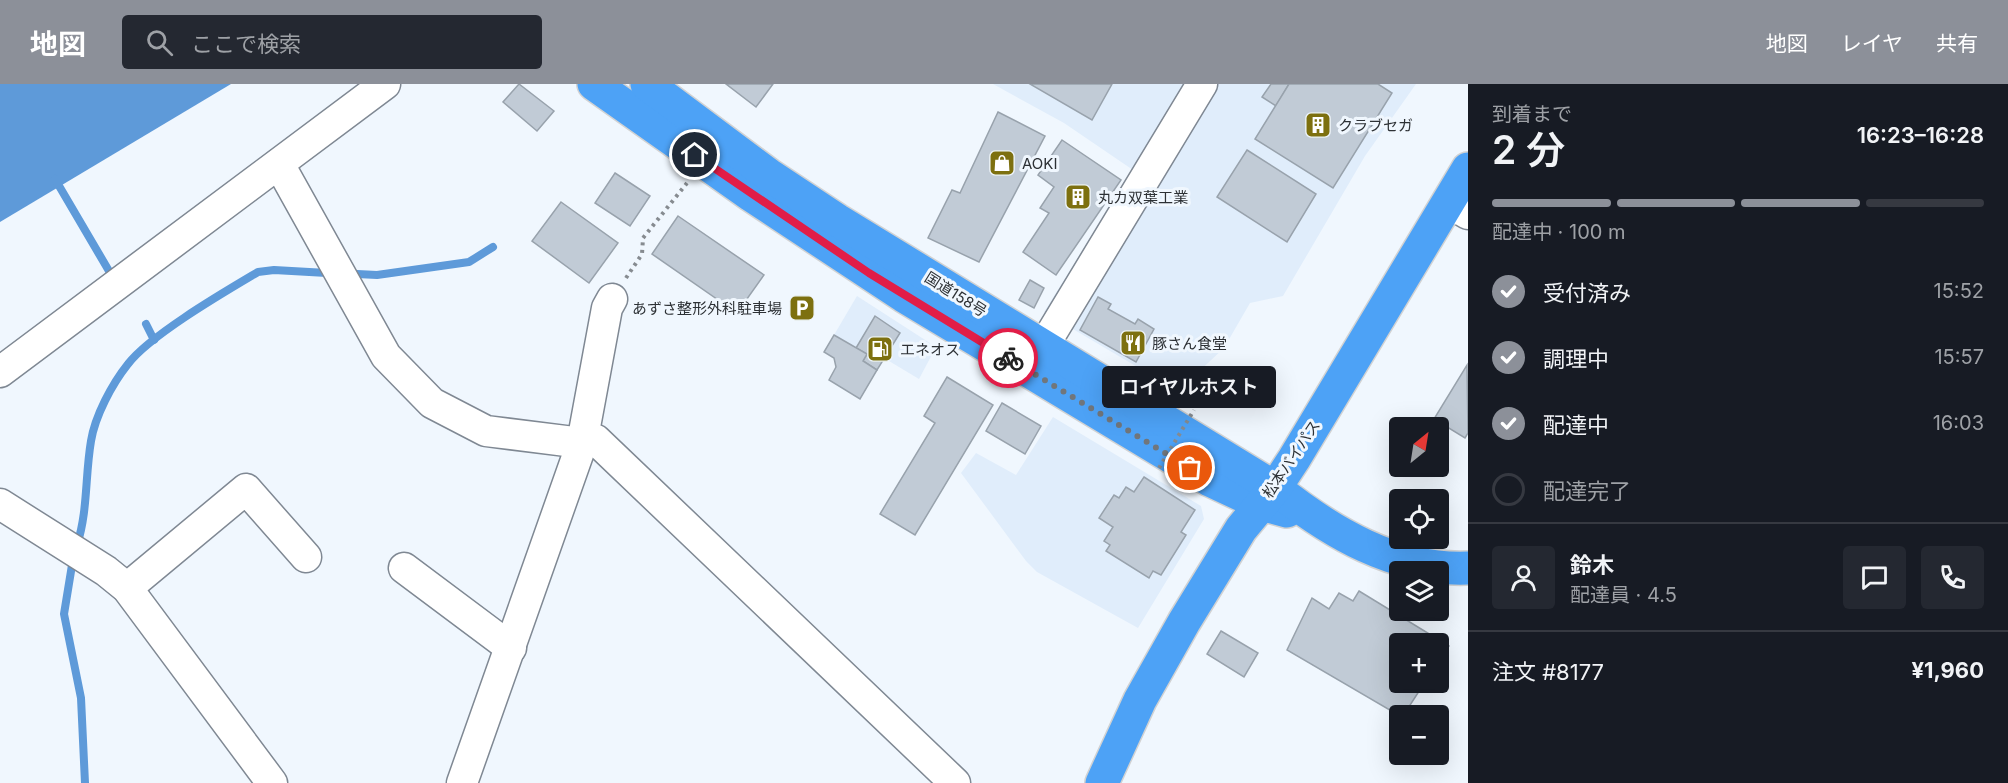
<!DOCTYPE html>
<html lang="ja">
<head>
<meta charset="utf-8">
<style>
	body { margin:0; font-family:Inter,"Noto Sans JP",sans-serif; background:#242831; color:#f1f3f6; height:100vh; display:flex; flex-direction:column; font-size:22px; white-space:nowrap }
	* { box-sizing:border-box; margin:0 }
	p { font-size:20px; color:#9ea1a6 }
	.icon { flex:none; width:33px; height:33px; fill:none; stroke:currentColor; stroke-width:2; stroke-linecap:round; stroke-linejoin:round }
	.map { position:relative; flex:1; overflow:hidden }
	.drawer { display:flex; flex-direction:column; background:#171b24; width:540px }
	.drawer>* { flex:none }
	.needle { width:39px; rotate:30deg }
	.fabs { position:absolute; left:1389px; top:333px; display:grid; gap:12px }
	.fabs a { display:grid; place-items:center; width:60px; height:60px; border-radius:6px; background:#171b24; box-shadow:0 6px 24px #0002; font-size:30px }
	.pin { position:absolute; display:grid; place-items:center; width:51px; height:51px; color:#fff; margin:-26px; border:3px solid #fff; border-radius:50%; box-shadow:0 2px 6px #0007 }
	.courier { position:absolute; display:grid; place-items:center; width:60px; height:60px; margin:-30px; border:4px solid #e11d48; border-radius:50%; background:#fff; color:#222; box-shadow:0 2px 8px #0007 }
	.bubble { position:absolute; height:42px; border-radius:6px; background:#171b24; box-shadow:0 6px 24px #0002; font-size:20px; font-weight:600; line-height:42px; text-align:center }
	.overview em { font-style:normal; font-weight:600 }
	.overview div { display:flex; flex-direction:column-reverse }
	.overview { display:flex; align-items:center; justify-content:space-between; height:102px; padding:0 24px }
	h1 { font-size:39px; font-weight:600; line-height:45px }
	.bar { display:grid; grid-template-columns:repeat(4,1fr); gap:9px 6px; align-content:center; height:72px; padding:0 24px }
	.bar i { height:8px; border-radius:4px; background:#363941 }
	.bar .on { background:#8c9099 }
	.bar p { grid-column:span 4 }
	.line { display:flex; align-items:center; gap:15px; padding:0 24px; border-top:2px solid #363941 }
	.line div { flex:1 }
	.round { display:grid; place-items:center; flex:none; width:63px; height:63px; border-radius:6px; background:#242831 }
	ol { padding:0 24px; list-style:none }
	li { display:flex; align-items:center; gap:18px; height:66px }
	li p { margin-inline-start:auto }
	li .icon { padding:6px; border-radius:50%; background:#8c9099; color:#fff; stroke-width:4 }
	li:last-child { color:#9ea1a6 }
	li i { width:33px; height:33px; border:3px solid #363941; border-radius:50% }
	header { display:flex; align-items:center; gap:36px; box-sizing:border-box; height:84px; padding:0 30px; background:#8c9099; color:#fff }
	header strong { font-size:28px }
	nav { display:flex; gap:33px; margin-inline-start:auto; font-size:21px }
	.search { width:420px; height:54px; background:#242831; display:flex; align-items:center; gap:15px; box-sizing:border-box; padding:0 21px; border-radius:6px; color:#9ea1a6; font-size:22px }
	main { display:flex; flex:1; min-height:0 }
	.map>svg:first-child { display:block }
</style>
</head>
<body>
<header>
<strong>地図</strong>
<div class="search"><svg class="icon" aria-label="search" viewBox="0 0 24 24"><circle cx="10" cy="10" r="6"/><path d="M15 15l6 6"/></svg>ここで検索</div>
<nav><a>地図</a><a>レイヤ</a><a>共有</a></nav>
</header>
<main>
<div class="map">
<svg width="1468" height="699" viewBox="0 0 1468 699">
	<rect width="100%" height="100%" fill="#f0f7fe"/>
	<g fill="#e0edfb">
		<path d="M993,0H1416L1365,72L1283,212L1250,219L1224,264L1178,307L1044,228L1133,86L1064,39Z"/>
		<path d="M857,212L936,263L919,295L884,274L860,315L829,296L836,283L834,274L824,268Z"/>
		<path d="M1053,333L1201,422L1204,435L1138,544L1037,488L1026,477L961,389L976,369L1016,391Z"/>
	</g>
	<path fill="#5e9ad9" d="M0,0H231L0,138Z"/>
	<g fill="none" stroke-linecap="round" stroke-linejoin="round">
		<g stroke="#5e9ad9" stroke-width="8">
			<path d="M55,95L109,187"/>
			<path d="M357,190L377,191L469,178L493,163"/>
			<path d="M146,240L154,256"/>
			<path d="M77,461C88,427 85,392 91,357C95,332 112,300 128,280C150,251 226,207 258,188L274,186L327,189"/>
			<path d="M73,475L64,530L81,614L85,699"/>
		</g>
	</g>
	<g fill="#c1cbd6" stroke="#98a2ac" stroke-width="1.5">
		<path d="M519,0L554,27L537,47L503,18Z"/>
		<path d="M726,0H773L756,23Z"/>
		<path d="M1030,0H1112L1092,36Z"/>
		<path d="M1271,0H1289L1276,22L1262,13Z"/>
		<path d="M1289,0H1378L1392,9L1333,104L1255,55Z"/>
		<path d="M998,28L1045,52L979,178L928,154L952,106L960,109Z"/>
		<path d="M1062,56L1121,96L1056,191L1023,168L1049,129L1040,124L1054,103L1038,91Z"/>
		<path d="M1247,66L1316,110L1287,158L1217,113Z"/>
		<path d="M615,89L650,112L630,142L595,119Z"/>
		<path d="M561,118L618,159L589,199L532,157Z"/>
		<path d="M678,132L764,191L737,229L652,170Z"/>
		<path d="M1030,196L1044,204L1034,224L1019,216Z"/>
		<path d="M1098,213L1111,220L1108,225L1135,240L1138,235L1154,245L1136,278L1080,246Z"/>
		<path d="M875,232L900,249L877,286L863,277L867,270L856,264Z"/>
		<path d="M834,251L867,270L863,277L877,286L860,315L829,296L836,283L834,274L824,268Z"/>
		<path d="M1467,281L1468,349L1465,354L1434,335Z"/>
		<path d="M947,293L993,321L915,451L880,430L935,339L924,332Z"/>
		<path d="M1002,319L1041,342L1025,370L986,347Z"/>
		<path d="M1144,393L1195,426L1181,448L1186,451L1161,491L1153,487L1149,494L1106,467L1110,461L1104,457L1113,443L1099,434L1114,411L1119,414L1126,403L1134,408Z"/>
		<path d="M1359,507L1449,562L1438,578V560H1400V598H1425L1403,632H1400L1287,566L1312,514L1329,525L1339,509L1353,517Z"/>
		<path d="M1221,547L1258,569L1244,593L1207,570Z"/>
	</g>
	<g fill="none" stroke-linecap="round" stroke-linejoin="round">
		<g stroke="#7f8893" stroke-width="33">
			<g id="minor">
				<path d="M279,80L386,272L432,319L486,347L582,359L596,356L955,699"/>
				<path d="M1449,119L1468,130"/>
				<path d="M1043,263L1202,0"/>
				<path d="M0,288L385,0"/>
				<path d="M0,420L106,487L127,504L272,699"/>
				<path d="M404,484L511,564"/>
				<path d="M127,504L246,405L306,473"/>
				<path d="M462,699L582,359L607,224L612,215"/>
			</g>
		</g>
		<g stroke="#d1d2d3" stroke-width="36">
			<g id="highway">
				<path d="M594,0L751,111L904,212L1210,396L1261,420L1287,427"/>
				<path d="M647,0L769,91L837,136L1275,404C1330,448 1395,487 1468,484"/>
				<path d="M1102,699L1140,616L1184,538L1241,445L1275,404L1294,375L1468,85"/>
			</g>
		</g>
		<path stroke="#868b90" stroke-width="4" stroke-dasharray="3 4.5" stroke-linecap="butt" d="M626,194L642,170L643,154L687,99"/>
		<use href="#minor" stroke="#fff" stroke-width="30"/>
		<use href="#highway" stroke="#4da2f6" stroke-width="33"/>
		<path stroke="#868b90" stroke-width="4" stroke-dasharray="3 4.5" stroke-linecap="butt" d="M1159,384L1194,326"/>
	</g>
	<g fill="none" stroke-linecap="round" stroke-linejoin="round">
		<path stroke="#71767b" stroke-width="6" stroke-dasharray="0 10.8" d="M1008,274L1190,384"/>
		<path stroke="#e11d48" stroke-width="8" d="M695,71L869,189L1008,274"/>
	</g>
	<defs>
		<g id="building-square" transform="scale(1.35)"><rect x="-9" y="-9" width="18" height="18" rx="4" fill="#7d700f" stroke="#f0f7fe"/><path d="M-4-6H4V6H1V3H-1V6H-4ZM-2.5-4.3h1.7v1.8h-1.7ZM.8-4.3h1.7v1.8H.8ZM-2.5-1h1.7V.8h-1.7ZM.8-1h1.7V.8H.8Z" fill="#fff"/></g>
		<g id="shop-square" transform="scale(1.35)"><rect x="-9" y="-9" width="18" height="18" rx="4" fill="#7d700f" stroke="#f0f7fe"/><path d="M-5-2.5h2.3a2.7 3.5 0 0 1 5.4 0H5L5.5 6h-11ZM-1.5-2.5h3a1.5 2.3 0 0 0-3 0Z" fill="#fff"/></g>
		<g id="parking-square" transform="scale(1.35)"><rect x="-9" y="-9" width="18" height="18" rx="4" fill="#7d700f" stroke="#f0f7fe"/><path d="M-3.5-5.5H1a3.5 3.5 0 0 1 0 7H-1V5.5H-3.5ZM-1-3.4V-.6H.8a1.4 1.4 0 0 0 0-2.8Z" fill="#fff"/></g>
		<g id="restaurant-square" transform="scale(1.35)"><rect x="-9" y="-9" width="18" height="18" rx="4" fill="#7d700f" stroke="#f0f7fe"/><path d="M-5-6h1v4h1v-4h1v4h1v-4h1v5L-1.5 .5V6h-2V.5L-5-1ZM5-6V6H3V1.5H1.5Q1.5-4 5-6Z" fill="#fff"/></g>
		<g id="fuel-square" transform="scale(1.35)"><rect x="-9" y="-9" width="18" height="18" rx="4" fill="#7d700f" stroke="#f0f7fe"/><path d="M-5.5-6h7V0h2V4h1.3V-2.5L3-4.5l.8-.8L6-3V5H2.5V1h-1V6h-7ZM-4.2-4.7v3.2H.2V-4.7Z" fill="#fff"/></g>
	</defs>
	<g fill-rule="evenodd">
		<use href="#building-square" x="1318" y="41"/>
		<use href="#shop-square" x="1002" y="79"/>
		<use href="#building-square" x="1078" y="113"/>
		<use href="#parking-square" x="802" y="224"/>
		<use href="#restaurant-square" x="1133" y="259"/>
		<use href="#fuel-square" x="880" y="265"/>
	</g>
	<g text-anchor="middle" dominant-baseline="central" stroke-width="6" stroke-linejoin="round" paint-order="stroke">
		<g font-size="15" fill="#2d3135" stroke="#f0f7fe" text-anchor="start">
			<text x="1338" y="41">クラブセガ</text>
			<text x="1022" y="79">AOKI</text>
			<text x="1098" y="113">丸カ双葉工業</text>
			<text x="782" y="224" text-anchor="end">あずさ整形外科駐車場</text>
			<text x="1152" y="259">豚さん食堂</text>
			<text x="900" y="265">エネオス</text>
		</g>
		<g font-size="15" fill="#2d3135" stroke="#f0f7fe">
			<text transform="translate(956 210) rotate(32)">国道158号</text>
			<text transform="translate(1291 375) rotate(-56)">松本バイパス</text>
		</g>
	</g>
</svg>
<div class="fabs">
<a><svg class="needle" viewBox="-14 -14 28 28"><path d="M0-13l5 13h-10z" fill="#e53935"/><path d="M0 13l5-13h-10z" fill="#9ea1a6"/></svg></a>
<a><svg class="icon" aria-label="locate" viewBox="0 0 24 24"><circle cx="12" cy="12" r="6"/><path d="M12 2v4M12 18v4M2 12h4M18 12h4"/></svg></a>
<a><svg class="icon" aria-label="layers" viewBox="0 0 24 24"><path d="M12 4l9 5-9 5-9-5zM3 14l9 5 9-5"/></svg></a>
<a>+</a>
<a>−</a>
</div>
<div class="pin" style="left:1190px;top:384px;background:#ea580c"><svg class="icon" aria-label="bag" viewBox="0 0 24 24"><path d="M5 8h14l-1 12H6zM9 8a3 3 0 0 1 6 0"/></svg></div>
<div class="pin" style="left:695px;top:71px;background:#1f2937"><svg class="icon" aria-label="home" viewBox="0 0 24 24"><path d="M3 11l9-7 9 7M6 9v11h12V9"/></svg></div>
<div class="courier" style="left:1008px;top:274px"><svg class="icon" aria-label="bike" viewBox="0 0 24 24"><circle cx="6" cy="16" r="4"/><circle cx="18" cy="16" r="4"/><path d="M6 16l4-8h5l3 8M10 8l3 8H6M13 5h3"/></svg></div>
<div class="bubble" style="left:1102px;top:282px;width:174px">ロイヤルホスト</div>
</div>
<section class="drawer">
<div class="overview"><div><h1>2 分</h1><p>到着まで</p></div><em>16:23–16:28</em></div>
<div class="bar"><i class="on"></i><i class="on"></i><i class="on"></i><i></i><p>配達中 · 100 m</p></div>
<ol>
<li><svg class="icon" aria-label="check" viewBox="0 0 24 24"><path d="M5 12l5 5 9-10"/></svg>受付済み<p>15:52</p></li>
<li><svg class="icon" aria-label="check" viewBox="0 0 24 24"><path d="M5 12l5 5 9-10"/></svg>調理中<p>15:57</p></li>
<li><svg class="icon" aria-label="check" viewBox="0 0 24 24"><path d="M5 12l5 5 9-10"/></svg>配達中<p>16:03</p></li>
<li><i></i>配達完了</li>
</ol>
<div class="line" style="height:108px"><a class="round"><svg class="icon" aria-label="person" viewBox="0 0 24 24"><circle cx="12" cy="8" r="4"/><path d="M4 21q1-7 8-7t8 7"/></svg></a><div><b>鈴木</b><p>配達員 · 4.5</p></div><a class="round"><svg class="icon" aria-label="chat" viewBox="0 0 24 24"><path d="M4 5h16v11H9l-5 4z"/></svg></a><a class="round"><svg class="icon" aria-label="phone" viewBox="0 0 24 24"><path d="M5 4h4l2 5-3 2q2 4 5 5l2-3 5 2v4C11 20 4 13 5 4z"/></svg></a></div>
<div class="line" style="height:78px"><div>注文 #8177</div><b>¥1,960</b></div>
</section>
</main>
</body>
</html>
